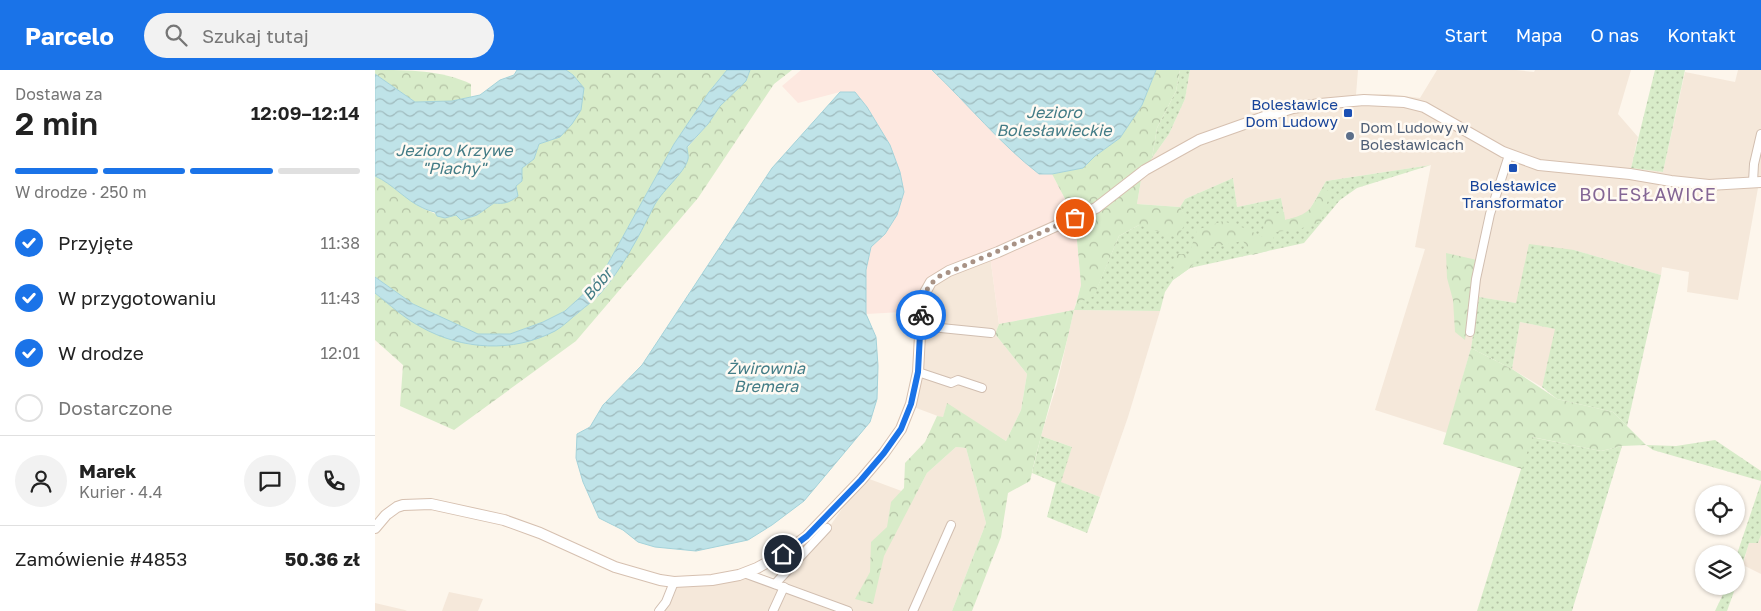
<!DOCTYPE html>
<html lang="pl">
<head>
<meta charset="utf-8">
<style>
	body { margin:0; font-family:"Golos Text",sans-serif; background:#f2f2f2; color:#222; height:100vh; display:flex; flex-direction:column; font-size:19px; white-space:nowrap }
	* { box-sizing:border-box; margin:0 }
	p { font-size:16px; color:#767676 }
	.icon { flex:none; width:28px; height:28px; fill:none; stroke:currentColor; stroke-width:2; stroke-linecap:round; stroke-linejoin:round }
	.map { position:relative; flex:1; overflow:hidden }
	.sheet { display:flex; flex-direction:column; background:#fff; width:375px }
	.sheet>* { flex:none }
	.tools { position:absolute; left:1320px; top:415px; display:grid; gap:10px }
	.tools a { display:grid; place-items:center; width:50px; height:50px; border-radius:50%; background:#fff; box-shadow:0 1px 4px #0004; font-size:25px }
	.pin { position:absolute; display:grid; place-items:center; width:42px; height:42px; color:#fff; margin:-21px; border:2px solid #fff; border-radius:50%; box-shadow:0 1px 5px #0007 }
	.courier { position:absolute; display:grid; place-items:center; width:50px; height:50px; margin:-25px; border:4px solid #1a73e8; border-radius:50%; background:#fff; color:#222; box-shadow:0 1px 6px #0007 }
	.headline em { font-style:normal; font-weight:600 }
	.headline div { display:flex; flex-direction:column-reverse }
	.headline { display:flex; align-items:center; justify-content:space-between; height:85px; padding:0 15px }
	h1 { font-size:32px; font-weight:600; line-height:38px }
	.bar { display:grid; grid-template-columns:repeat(4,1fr); gap:8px 5px; align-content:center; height:60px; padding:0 15px }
	.bar i { height:6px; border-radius:4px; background:#e0e0e0 }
	.bar .active { background:#1a73e8 }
	.bar p { grid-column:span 4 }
	.line { display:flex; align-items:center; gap:12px; padding:0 15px; border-top:1px solid #e0e0e0 }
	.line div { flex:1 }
	.round { display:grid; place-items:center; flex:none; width:52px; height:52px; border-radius:26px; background:#f2f2f2 }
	ol { padding:0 15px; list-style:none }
	li { display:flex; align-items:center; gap:15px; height:55px }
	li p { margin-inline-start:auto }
	li .icon { padding:5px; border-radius:50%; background:#1a73e8; color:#fff; stroke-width:4 }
	li:last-child { color:#767676 }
	li i { width:28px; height:28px; border:2px solid #e0e0e0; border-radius:50% }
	header { display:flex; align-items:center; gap:30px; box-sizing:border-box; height:70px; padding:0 25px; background:#1a73e8; color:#fff }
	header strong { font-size:24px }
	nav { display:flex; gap:28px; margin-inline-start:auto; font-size:18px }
	.search { width:350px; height:45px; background:#f2f2f2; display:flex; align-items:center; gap:12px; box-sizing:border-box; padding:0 18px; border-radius:28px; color:#767676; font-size:19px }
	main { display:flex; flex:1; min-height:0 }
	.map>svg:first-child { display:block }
</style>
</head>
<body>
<header>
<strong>Parcelo</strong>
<div class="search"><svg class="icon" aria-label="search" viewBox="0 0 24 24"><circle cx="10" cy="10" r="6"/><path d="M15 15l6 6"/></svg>Szukaj tutaj</div>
<nav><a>Start</a><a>Mapa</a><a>O nas</a><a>Kontakt</a></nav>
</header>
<main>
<section class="sheet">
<div class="headline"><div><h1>2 min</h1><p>Dostawa za</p></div><em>12:09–12:14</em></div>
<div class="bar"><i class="active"></i><i class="active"></i><i class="active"></i><i></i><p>W drodze · 250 m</p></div>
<ol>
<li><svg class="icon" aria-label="check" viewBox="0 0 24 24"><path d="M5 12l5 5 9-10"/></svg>Przyjęte<p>11:38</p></li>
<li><svg class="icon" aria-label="check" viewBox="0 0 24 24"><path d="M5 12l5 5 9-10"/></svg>W przygotowaniu<p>11:43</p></li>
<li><svg class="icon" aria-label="check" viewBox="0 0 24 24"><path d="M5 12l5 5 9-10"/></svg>W drodze<p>12:01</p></li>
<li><i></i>Dostarczone</li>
</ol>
<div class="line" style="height:90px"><a class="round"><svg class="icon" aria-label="person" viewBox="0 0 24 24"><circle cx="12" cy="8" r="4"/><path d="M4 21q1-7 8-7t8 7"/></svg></a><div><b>Marek</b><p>Kurier · 4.4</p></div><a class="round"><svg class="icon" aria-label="chat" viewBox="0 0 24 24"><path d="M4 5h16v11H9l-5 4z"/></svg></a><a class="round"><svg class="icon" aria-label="phone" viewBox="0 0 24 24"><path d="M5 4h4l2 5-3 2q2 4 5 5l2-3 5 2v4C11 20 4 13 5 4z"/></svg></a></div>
<div class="line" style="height:65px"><div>Zamówienie #4853</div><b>50.36 zł</b></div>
</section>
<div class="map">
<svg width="1386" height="541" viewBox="0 0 1386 541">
	<defs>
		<pattern id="grass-dots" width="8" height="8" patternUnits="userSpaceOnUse" patternTransform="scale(1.25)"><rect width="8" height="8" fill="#d8ecc9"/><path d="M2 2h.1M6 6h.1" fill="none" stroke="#b4c2a5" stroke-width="1.8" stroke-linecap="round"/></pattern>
		<pattern id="forest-crowns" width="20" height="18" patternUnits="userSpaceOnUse" patternTransform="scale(1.25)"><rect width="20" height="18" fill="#d8ecc9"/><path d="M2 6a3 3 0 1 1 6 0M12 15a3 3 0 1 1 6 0" fill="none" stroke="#b4c2a5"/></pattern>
		<pattern id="water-waves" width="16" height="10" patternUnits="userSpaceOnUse" patternTransform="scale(1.25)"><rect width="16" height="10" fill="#bfe3e8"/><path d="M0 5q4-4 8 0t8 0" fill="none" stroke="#a0bbbe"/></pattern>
	</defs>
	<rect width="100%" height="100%" fill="#fdf6ec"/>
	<g fill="#f5e8da">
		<path d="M815,0H983L981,25L1013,24L1045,28L1062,0H1141L1159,2L1160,0H1256L1243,44L1263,67L1256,98L1288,102L1310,2L1360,12L1363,0H1386V118H1383L1363,230L1312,222L1314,202L1287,197L1286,205L1199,180L1141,233L1104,227L1096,278L1072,363L1000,340L1050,179L1040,177L1056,95L951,111L934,141L927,146L910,151L906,128L862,137L858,108L810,129L805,137L762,134L766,110L777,88L794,64L810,29Z"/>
		<path d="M615,185L624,254L620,264L652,304L646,340L631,371L572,334L568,348L536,336L546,241L556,212Z"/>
		<path d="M699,240L785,241L753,347L725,427L685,412L697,377L666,366L682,314Z"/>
		<path d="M1145,252L1181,259L1167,317L1137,299Z"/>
		<path d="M581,377L591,378L611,453L577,541H290L304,512L369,503L399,518L453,459L489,407L540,426L552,403Z"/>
		<path d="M1386,465V504L1368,495L1374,472L1383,473Z"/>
		<path d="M74,522L108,529L103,541H67Z"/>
		<path d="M0,533L30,540L32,541H0Z"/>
	</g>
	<path fill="#fde8e0" d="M426,0H557L664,104H677L700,148L706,215L699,240L624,254L615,185L556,212L546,241L491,244V200L496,177L510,164L522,145L529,122L515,75L492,37L480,22H465L423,33L407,16Z"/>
	<g fill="url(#grass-dots)">
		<path d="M805,0H815L810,29L794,64L777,88L782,58L801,21Z"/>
		<path d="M1280,0H1310L1288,102L1256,98Z"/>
		<path d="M1056,95L982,118L965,130L929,173L815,198L798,210L790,222L785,241L699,240L701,234L719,225L744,166L764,155L811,149L805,137L810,129L858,108L862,137L906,128L910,150L927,146L934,141L951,111Z"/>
		<path d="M1154,174L1199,180L1286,205L1252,356L1238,342L1182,329L1167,317L1180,259L1145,252L1137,299L1096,278L1104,227L1141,233Z"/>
		<path d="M666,366L697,377L686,412L725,427L712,463L672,447L681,413L657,403Z"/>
		<path d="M1156,367L1226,381L1247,376L1197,541H1102Z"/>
		<path d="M1340,370L1386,401V411L1278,380L1271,375L1301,376Z"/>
		<path d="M1386,413V465L1383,473H1374L1361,515V487Z"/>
		<path d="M1352,516H1361L1352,541H1340Z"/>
	</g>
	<g fill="url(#forest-crowns)">
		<path d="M0,0C33,0 67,0 96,14V27L77,31L40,32L0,4Z"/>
		<path d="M191,0H352L334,22L299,74L224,210L190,241L168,252L135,264H103L65,248L38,234L0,207V106L17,115L21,120L47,138L70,148L81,145L87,150L102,145L119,133C129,134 134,133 142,127L141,116L147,111V98L159,89L164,74L185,67L206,40L198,5Z"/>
		<path d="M375,0H417L399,14L323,128L201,271L79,360L25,336L28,295L0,270V223L20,239L92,274L118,276L193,251L224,225L264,164L281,130L312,78L333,54L345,36L371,11Z"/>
		<path d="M781,0H805L801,21L782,58L777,88L766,110L762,134L805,137L812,149L803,168L764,155L744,166L719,226L701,234L706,215L700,148L677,104L708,98L720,86L745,68L767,35Z"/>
		<path d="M947,119L956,121L946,152L924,159L901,162L893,181L877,185L868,171L833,178L815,198L798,210L800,184H814L822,160L848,151L872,159L887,167L890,146L909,142L910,150C935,144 935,140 947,119Z"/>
		<path d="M1071,183L1102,190L1090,270L1080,262L1078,230L1072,208Z"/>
		<path d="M699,240C687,297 668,353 655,411L633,423L626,467L597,541H577L611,453L591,378L581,377L552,403L509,486L498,534L480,529L495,502L496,472L512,457L516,432L529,418L530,393L550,372L562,346L568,347L572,333L631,371L646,340L652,304L620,264L624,254Z"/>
		<path d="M1096,278L1137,299L1182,329L1238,342L1271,375L1247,376L1226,381L1157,367L1147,399L1068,374Z"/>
	</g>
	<g fill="url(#water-waves)" stroke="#a5d3da">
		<path d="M142,0H191L198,5L209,18L206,40L197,54L185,67L164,74L159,89L147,98V111L141,116L143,126C134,133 129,134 119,133L102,145L86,150L81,145L70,148L62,146L60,142C56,141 52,140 48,138C30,130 18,114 0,106V4L40,32L77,31L105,25L125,10L139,5Z"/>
		<path d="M352,0H375L371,11L345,36L333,54L312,77C312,81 314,86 313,89C310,103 285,122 278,138C263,168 247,199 224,225C218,231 211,236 204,242C196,248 189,256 180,261C138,283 87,280 46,257C29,248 15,235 0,223V207L38,234L103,264H135L168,252L190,241L224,210L299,74L334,22Z"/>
		<path d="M557,0H781L767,35L745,68L720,86L708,98L677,104H664C625,74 593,34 557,0Z"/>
		<path d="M465,22H480L492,37L515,75L525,102L529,122L522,145L510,164L496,177L491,200V244L501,267L503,296L502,329L495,352L429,431L397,455L373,470L321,481L280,477L263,472L248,460L224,448L208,412L201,388L202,364L215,357L228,335L267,295L397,98Z"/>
	</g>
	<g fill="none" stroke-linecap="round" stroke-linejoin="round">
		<g stroke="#d1beb0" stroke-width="10">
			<g id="street">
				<path d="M1378,112L1379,94L1386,64"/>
				<path d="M546,256L616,263"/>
				<path d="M1095,262L1101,209L1115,144L1134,85"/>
				<path d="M543,302L576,313L583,310L607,318"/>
				<path d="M369,503L473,541"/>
				<path d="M400,514L452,458"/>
				<path d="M284,541L291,532L299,512"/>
				<path d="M398,541L409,517"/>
				<path d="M538,541L576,455"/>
			</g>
		</g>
		<g stroke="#d6c0b0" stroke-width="12">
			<path id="secondary" d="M0,458L11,445L22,437L28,435L56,434L129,450L165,463L240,497L285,510L299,512L337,510L364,505L382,498L408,484L432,466L486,410L509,383L526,359L536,334L543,302L547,228L556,212L574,201L623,182L721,138L770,100L824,70L889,47L918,38L945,34L989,30L1029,32L1049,37L1128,82L1164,95L1255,104L1296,111L1334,115L1386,112"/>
		</g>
		<use href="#street" stroke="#fff" stroke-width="8"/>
		<use href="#secondary" stroke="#fff" stroke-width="10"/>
	</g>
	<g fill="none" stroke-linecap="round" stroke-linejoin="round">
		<path stroke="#a89285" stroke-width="5" stroke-dasharray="0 9" d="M546,245C547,227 551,216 565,206L700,148"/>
		<path stroke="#1a73e8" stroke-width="6" d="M408,484L432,466L486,410L509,383L526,359L536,334L543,302L546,245"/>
	</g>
	<g fill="#1a4fb4" stroke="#fffaf3" stroke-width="2">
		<rect x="968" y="38" width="10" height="10" rx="2.5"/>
		<rect x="1133" y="93" width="10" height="10" rx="2.5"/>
	</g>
	<circle fill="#5c6f8a" stroke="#fffaf3" stroke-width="2" cx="975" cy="66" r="5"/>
	<g text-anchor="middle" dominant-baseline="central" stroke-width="5" stroke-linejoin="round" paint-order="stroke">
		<g font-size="15" fill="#164399" stroke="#fffaf3" text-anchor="end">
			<text x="963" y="34">Bolesławice<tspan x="963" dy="17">Dom Ludowy</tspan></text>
			<text x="1138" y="115" text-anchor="middle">Bolesławice<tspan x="1138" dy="17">Transformator</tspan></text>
		</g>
		<g font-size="15" fill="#4e5e75" stroke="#fffaf3" text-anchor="start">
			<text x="985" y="57">Dom Ludowy w<tspan x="985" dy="17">Bolesławicach</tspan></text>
		</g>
		<g font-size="16" font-style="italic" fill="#437c86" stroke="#fffaf3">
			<text x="679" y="42">Jezioro<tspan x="679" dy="18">Bolesławieckie</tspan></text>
			<text x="79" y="80">Jezioro Krzywe<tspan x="79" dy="18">"Piachy"</tspan></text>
			<text transform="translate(222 214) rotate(-50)">Bóbr</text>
			<text x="391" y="298">Żwirownia<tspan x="391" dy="18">Bremera</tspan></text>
		</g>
		<g font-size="18" letter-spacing="1" fill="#846695" stroke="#fffaf3">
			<text x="1273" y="124">BOLESŁAWICE</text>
		</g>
	</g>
</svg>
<div class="tools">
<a><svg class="icon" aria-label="locate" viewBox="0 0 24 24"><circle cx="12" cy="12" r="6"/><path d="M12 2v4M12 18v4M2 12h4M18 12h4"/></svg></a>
<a><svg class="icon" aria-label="layers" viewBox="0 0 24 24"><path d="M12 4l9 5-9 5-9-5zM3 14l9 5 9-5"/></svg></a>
</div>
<div class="pin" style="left:700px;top:148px;background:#ea580c"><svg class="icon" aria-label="bag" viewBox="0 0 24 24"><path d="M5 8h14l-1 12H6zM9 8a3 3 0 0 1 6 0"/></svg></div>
<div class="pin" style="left:408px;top:484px;background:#1f2937"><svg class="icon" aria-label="home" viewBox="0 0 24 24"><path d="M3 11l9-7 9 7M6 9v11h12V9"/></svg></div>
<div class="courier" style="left:546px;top:245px"><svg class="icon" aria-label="bike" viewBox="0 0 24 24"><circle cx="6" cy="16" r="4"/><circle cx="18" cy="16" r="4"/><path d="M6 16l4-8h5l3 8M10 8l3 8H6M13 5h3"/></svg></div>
</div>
</main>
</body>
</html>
